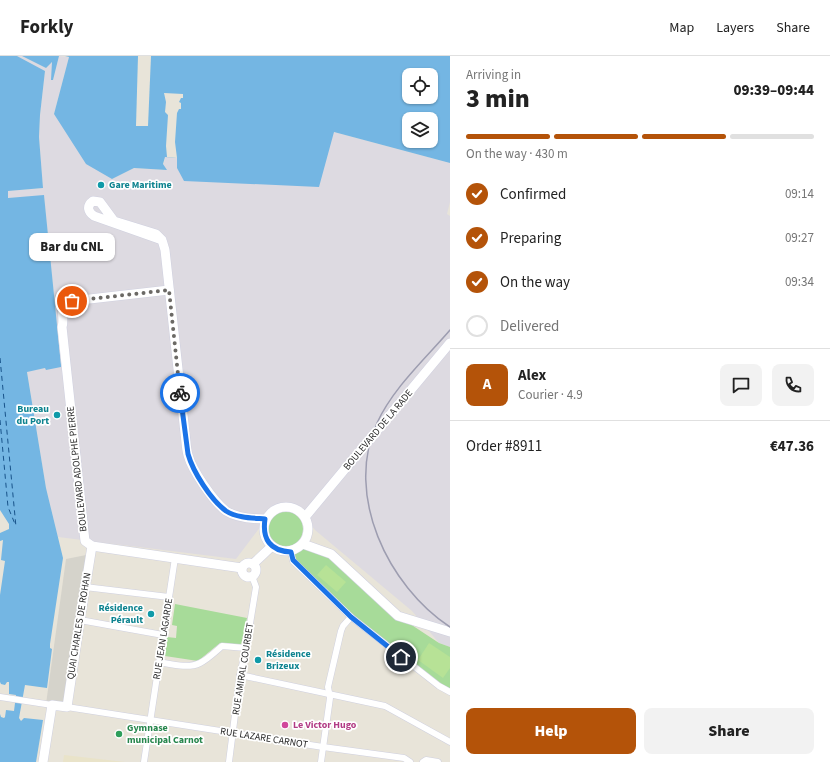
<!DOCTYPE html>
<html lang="en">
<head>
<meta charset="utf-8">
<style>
	body { margin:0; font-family:"Source Sans 3",sans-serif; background:#f2f2f2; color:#222; height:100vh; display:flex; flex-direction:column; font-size:15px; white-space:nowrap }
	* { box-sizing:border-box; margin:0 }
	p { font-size:13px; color:#767676 }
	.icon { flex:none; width:22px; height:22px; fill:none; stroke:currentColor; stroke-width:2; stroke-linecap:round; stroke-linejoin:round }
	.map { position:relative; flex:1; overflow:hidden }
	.side { display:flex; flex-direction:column; background:#fff; width:380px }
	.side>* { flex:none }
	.controls { position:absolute; left:402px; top:12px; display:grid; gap:8px }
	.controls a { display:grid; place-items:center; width:36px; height:36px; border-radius:8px; background:#fff; box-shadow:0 1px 3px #0004; font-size:20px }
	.pin { position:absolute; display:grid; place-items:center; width:34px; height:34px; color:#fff; margin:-17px; border:2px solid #fff; border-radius:50%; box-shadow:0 1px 4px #0007 }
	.courier { position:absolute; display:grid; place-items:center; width:40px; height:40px; margin:-20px; border:3px solid #1a73e8; border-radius:50%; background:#fff; color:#222; box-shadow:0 1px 5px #0007 }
	.bubble { position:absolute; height:28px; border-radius:8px; background:#fff; box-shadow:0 1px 3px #0004; font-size:13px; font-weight:800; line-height:28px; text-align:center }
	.overview em { font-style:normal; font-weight:800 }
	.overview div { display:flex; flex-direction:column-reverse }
	.overview { display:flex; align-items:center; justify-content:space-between; height:68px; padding:0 16px }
	h1 { font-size:26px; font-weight:800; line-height:30px }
	.bar { display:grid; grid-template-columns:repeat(4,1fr); gap:6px 4px; align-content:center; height:48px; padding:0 16px }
	.bar i { height:5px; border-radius:3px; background:#e0e0e0 }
	.bar .on { background:#b45309 }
	.bar p { grid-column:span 4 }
	.line { display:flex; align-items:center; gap:10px; padding:0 16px; border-top:1px solid #e0e0e0 }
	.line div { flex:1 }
	.round { display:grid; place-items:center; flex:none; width:42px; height:42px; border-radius:8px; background:#f2f2f2 }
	ol { padding:0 16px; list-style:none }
	li { display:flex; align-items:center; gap:12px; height:44px }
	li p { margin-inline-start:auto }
	li .icon { padding:4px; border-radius:50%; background:#b45309; color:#fff; stroke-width:4 }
	li:last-child { color:#767676 }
	li i { width:22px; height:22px; border:2px solid #e0e0e0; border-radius:50% }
	.primary-button { display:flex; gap:8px; margin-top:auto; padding:8px 16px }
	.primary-button a { flex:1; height:46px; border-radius:8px; background:#b45309; color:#fff; font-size:16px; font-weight:800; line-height:46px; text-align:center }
	.primary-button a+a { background:#f2f2f2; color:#222 }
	header { display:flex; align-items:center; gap:24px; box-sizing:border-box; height:56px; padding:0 20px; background:#fff; border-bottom:1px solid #e0e0e0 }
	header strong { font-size:19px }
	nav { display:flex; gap:22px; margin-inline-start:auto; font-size:14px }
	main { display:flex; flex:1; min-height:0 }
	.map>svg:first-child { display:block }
</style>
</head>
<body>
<header>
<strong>Forkly</strong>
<nav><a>Map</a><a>Layers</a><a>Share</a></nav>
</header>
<main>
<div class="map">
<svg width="450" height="706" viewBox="0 0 450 706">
	<rect width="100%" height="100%" fill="#e8e4d9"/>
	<path fill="#dddae1" d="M17,0H22L46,12L52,6L53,24L59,0L69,1L54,58L112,123L134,112L166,114L163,108L164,107L165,101L177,102V112L334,76L450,107V146L447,158L450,160V591L439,587L412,555L315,474L302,457L292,451L282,450L273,454L236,503L58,481L46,432L27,315L45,312L61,311L44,140L8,142V135L43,132L39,81L40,59L45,15Z"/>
	<path fill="#e9e3c9" d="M64,699L125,706H63Z"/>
	<g fill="#a7db99">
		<circle cx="285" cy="473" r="18"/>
		<path d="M303,488L331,498L398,560L439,587L450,591V636L351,561L293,505L291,496Z"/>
		<path d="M175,548L247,562L241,589L220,587L198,605L165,600L167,581L176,582L177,570L172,569Z"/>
	</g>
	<g fill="#b7e296">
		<path d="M326,509L346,526L337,536L317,519Z"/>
		<path d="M429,587L450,601V612L443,622L418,604Z"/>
	</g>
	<path fill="#d5d3cb" d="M91,498L67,651L46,648L66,503Z"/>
	<g fill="#74b6e3" fill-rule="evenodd">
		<path d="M0,0H17L45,15L40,59L39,81L43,132L8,135V142L44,139L61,309V311L46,314L45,312L27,316L46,432L63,502L50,588V592L52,593L47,632L25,629L19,662L21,665L24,662L43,664L36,706H0V658L1,661L4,662L5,661L6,654L14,655L16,639L9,638V626H7L5,629L1,628L0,626V539L5,505L1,504L3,484L0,485V477L9,473V468L0,454Z"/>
		<path d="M22,0H59L53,24H51L52,6L46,12Z"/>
		<path d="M65,0H450V107L334,76L319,131L184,125L177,112V102L165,101L163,108L167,114L134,112L112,123L86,108L54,58L69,1ZM409,19H431V41H409ZM409,63H431V85H409Z"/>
	</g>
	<g fill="#e8e4d9">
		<path d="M138,0H151L148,70H136Z"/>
		<path d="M164,37L183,38V42H181L179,46L181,47V53H179L177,57L175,86L177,102L167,101L166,90L168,59L165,56L166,46Z"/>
	</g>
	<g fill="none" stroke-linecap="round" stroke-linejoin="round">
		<g stroke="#18538a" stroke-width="1" stroke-dasharray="5 4" stroke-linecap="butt">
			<path d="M0,302L16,471"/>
			<path d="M0,364L8,451L15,468"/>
		</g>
		<g stroke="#cfd0df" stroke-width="7">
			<g id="street">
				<path d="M291,496L293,505L351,561L439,630L450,636"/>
				<path d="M85,531L169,541"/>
				<path d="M80,564L163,579"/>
				<path d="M159,606C171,608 188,613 200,607C208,603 215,596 222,590L246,592"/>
				<path d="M240,619L385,650L450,686"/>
				<path d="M0,641L52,649"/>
				<path d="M67,651L323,691L404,702L410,706"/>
				<path d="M144,706L175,502"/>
				<path d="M229,706L240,619L246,592L256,531L252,520"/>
				<path d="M321,706L330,642L328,631L341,575L343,570L351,561"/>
				<path d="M423,706L426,704L438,706"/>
			</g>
		</g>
		<g stroke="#cfd0df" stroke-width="10">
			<g id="secondary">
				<path d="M162,184L94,160C88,156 86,150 93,145L100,146L114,165L156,178L162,184L165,194L185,377C186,384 186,392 188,399C192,414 213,445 226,455C237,462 253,463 265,463"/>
				<path d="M169,234L72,245L67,246C59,254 65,262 62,271L85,485L92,490L242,512"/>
				<circle cx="286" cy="473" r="22"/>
				<path d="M305,461L450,287"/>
				<path d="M303,488L331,498L398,560L450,576"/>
				<circle cx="249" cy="514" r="7"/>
				<path d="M253,508L272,490"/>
				<path d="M43,706L52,649L67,651L80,564L92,490"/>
			</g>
		</g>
		<use href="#street" stroke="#fff" stroke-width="6"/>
		<use href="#secondary" stroke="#fff" stroke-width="9"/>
		<path stroke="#9d9db0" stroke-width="1.5" d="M450,274C425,303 393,332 377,367C344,439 388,530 450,571"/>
	</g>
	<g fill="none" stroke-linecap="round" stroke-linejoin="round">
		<path stroke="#6b6965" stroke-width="4" stroke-dasharray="0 7.2" d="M72,245L169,234L180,337"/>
		<path stroke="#1a73e8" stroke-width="5" d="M180,337L188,398C193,416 211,444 226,455C237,462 253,462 265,463C262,483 270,495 291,496L293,504L351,561L401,601"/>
	</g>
	<g fill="#0f9aa8" stroke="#fff" stroke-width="1.5">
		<circle cx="101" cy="129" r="4"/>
		<circle cx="57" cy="359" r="4"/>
		<circle cx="151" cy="558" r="4"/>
		<circle cx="258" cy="604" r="4"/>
	</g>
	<circle fill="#d1479c" stroke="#fff" stroke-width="1.5" cx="285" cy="669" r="4"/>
	<circle fill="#2e9e5b" stroke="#fff" stroke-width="1.5" cx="119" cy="678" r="4"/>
	<g text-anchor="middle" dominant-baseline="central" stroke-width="3.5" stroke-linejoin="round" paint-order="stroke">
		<g font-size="10" font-weight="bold" fill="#0d838f" stroke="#fff" text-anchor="start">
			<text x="109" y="129">Gare Maritime</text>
			<text x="49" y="353" text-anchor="end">Bureau<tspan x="49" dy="12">du Port</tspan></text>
			<text x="143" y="552" text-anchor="end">Résidence<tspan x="143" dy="12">Pérault</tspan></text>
			<text x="266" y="598">Résidence<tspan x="266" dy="12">Brizeux</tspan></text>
		</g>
		<g font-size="10" fill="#272727" stroke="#fff">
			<text transform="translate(378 374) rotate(-50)">BOULEVARD DE LA RADE</text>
			<text transform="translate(77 413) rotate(-96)">BOULEVARD ADOLPHE PIERRE</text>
			<text transform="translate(79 570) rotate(-81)">QUAI CHARLES DE ROHAN</text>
			<text transform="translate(163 583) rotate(-81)">RUE JEAN LAGARDE</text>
			<text transform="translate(243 613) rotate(-81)">RUE AMIRAL COURBET</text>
			<text transform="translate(264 682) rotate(9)">RUE LAZARE CARNOT</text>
		</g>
		<g font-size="10" font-weight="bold" fill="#b23c85" stroke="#fff" text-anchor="start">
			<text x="293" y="669">Le Victor Hugo</text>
		</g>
		<g font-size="10" font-weight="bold" fill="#27864d" stroke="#fff" text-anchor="start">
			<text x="127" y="672">Gymnase<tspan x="127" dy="12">municipal Carnot</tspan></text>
		</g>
	</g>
</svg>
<div class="controls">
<a><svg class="icon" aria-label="locate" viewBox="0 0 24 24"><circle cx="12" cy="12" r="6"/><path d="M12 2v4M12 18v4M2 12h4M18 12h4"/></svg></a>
<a><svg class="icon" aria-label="layers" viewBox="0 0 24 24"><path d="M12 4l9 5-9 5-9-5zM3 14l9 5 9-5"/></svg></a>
</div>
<div class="pin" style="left:72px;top:245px;background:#ea580c"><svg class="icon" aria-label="bag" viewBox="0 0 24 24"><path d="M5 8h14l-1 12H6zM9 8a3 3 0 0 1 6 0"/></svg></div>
<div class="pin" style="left:401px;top:601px;background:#1f2937"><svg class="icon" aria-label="home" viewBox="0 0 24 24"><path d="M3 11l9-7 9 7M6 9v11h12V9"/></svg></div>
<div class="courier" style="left:180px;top:337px"><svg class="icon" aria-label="bike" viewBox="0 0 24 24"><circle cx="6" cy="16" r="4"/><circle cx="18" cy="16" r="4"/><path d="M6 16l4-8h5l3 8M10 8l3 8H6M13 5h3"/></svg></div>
<div class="bubble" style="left:29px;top:177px;width:86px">Bar du CNL</div>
</div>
<section class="side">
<div class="overview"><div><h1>3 min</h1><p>Arriving in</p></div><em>09:39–09:44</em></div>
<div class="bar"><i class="on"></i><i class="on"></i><i class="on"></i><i></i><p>On the way · 430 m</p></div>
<ol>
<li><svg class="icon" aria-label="check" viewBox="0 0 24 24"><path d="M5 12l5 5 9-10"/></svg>Confirmed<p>09:14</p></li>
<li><svg class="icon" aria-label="check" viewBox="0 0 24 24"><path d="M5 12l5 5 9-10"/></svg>Preparing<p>09:27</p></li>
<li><svg class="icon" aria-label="check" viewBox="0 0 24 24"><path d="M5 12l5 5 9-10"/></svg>On the way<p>09:34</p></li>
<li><i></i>Delivered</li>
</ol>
<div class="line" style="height:72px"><b class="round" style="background:#b45309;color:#fff">A</b><div><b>Alex</b><p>Courier · 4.9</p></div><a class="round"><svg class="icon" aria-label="chat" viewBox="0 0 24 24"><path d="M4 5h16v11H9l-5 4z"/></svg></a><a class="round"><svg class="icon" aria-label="phone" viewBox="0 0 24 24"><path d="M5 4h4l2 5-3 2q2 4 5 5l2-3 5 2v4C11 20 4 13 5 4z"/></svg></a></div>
<div class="line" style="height:52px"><div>Order #8911</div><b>€47.36</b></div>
<div class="primary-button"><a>Help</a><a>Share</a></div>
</section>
</main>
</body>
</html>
